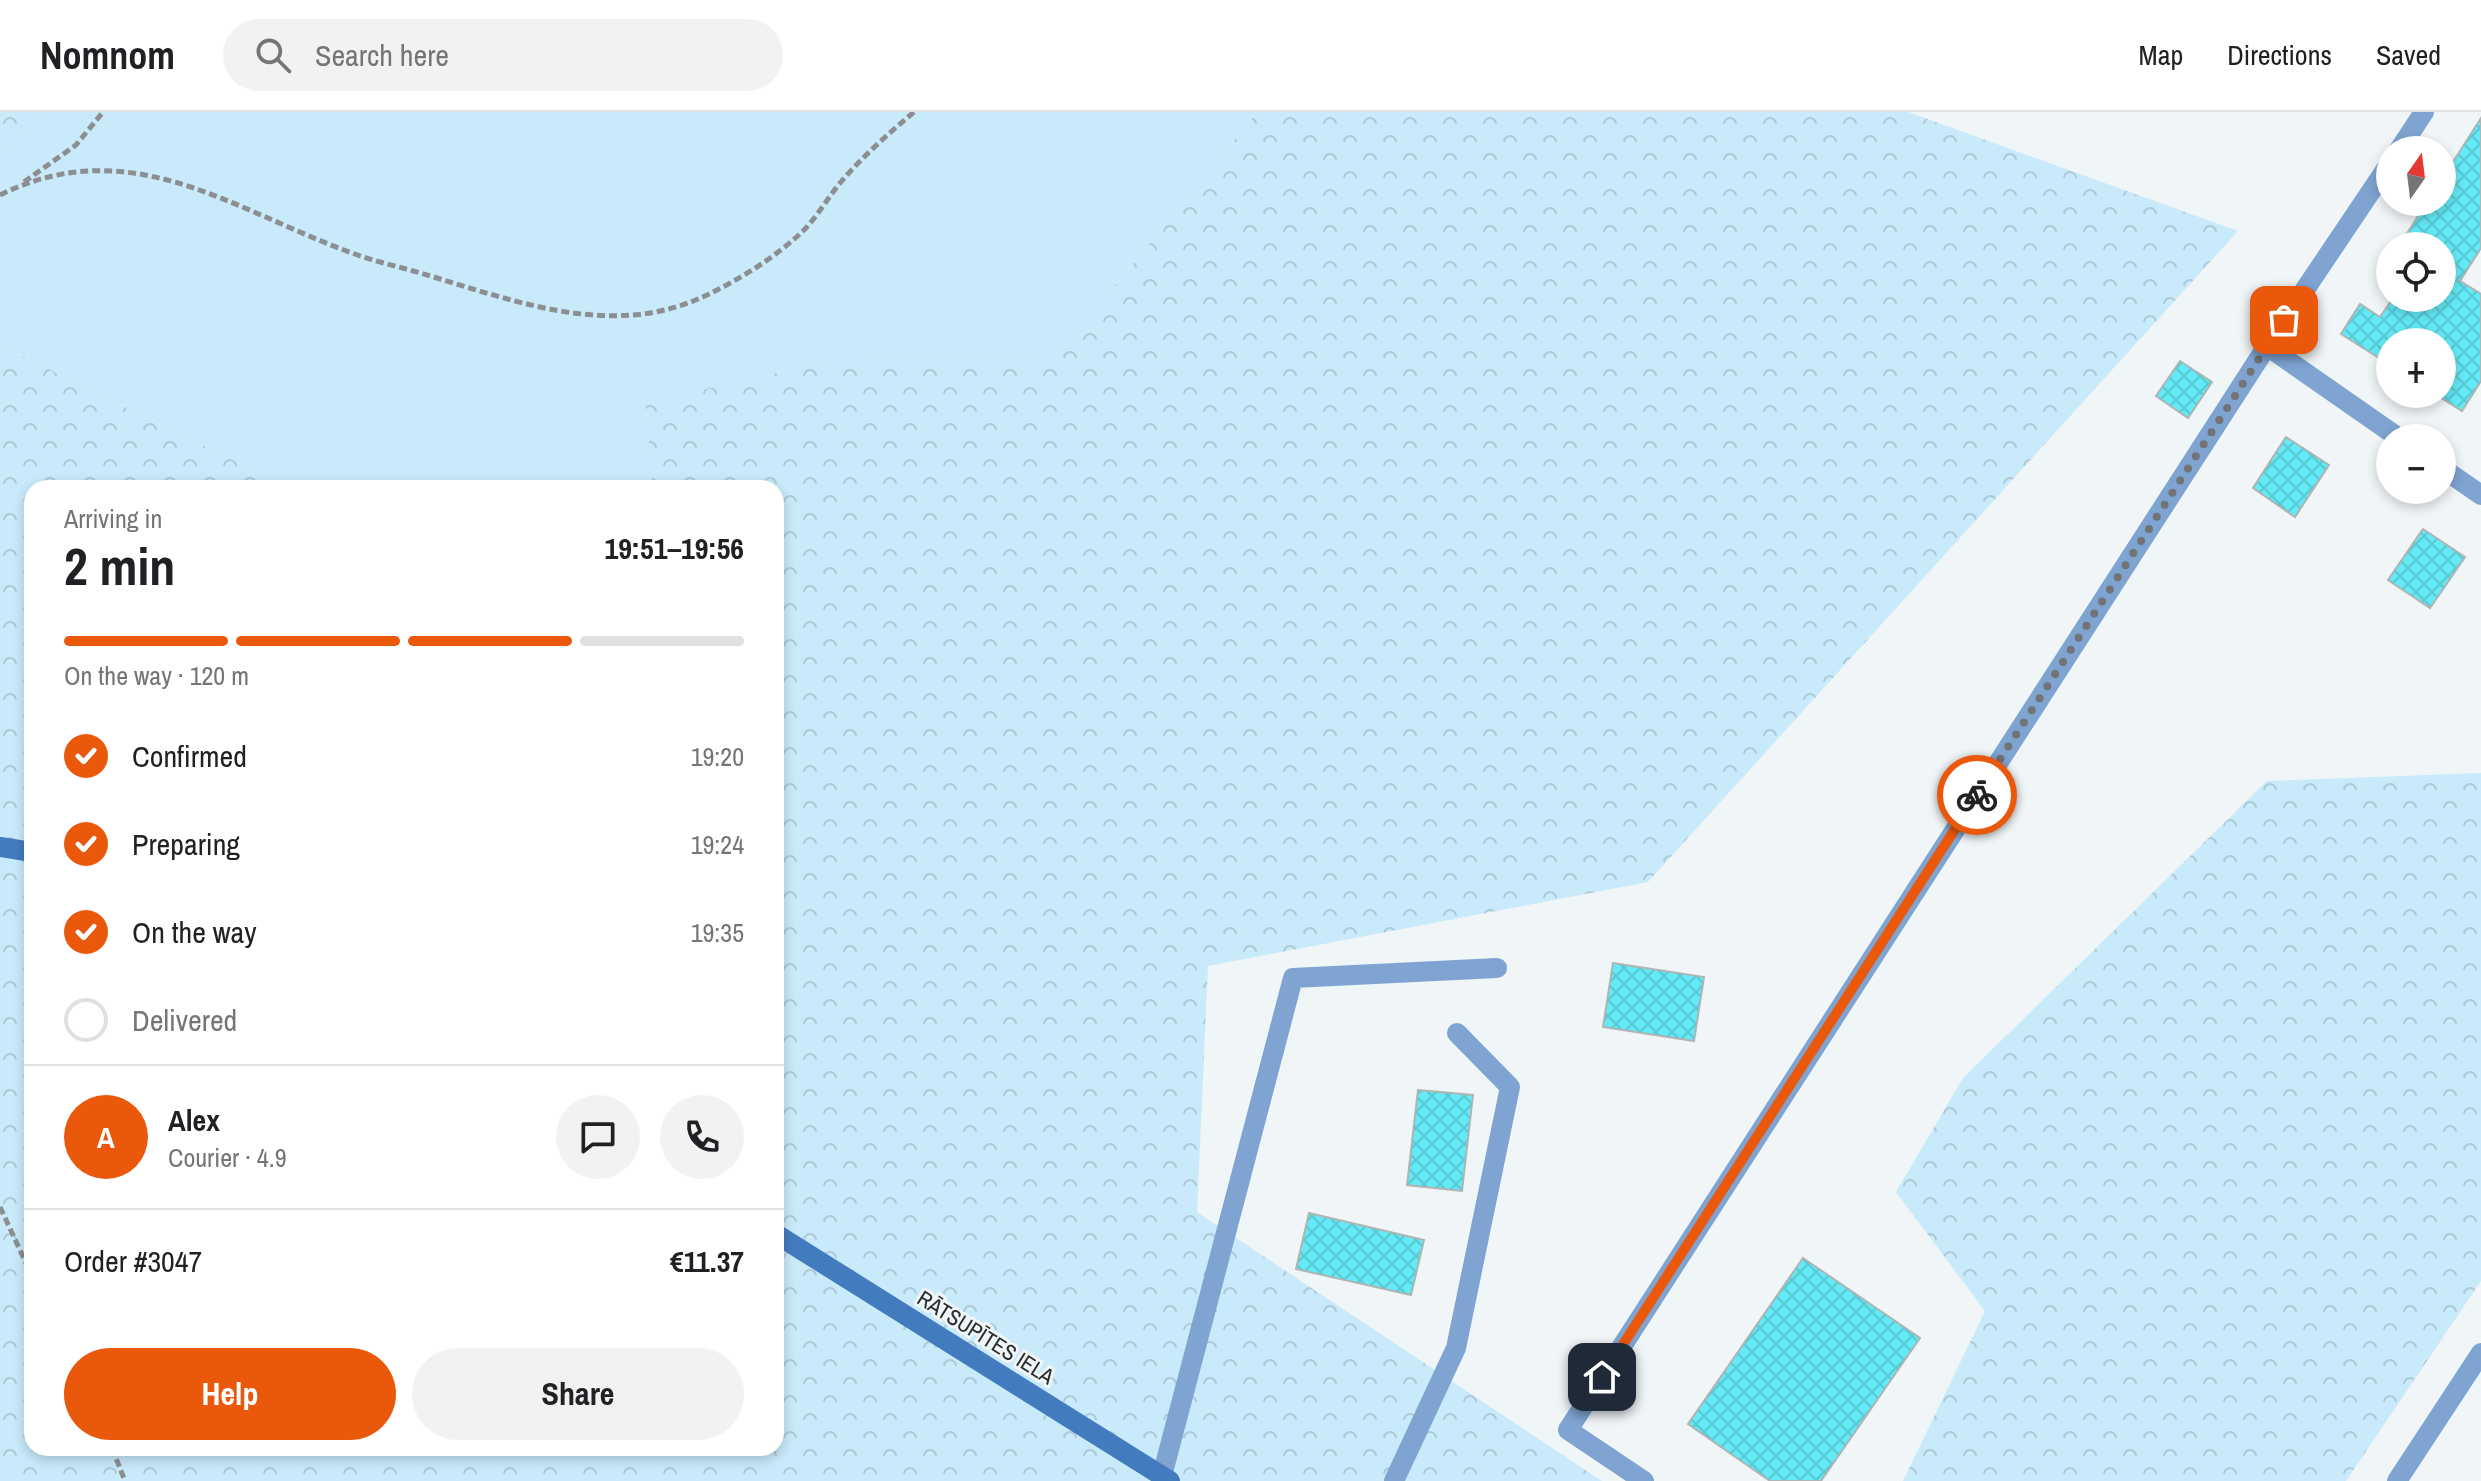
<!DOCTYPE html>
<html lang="en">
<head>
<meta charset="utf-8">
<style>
	body { margin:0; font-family:"Archivo Narrow",sans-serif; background:#f2f2f2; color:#202124; height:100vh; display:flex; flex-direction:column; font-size:30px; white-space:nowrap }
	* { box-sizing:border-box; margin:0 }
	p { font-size:26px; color:#757577 }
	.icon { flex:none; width:44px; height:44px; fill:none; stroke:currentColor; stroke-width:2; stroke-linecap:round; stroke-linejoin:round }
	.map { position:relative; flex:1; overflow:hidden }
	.panel { position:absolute; left:24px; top:368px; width:760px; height:976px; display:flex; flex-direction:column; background:#fff; border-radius:24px; box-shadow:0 4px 12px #0003 }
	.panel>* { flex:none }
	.needle { width:52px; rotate:14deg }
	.controls { position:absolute; left:2376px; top:24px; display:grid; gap:16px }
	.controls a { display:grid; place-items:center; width:80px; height:80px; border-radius:50%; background:#fff; box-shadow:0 4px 12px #0003; font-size:40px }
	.pin { position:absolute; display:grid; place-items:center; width:68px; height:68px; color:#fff; margin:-34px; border-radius:16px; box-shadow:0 4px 12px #0006 }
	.courier { position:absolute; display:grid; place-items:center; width:80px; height:80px; margin:-40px; border:6px solid #ea580c; border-radius:50%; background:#fff; color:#222; box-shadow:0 2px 10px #0007 }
	.headline em { font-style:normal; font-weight:800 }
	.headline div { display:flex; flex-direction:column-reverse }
	.headline { display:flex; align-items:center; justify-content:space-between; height:136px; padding:0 40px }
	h1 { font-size:52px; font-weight:800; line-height:60px }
	.bar { display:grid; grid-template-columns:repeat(4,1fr); gap:12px 8px; align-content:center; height:96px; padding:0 40px }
	.bar i { height:10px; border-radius:6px; background:#e0e0e0 }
	.bar .on { background:#ea580c }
	.bar p { grid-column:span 4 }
	.line { display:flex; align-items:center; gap:20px; padding:0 40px; border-top:2px solid #e0e0e0 }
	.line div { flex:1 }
	.round { display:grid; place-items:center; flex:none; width:84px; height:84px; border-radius:42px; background:#f2f2f2 }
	ol { padding:0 40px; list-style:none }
	li { display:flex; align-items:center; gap:24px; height:88px }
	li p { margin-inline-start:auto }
	li .icon { padding:8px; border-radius:50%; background:#ea580c; color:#fff; stroke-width:4 }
	li:last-child { color:#757577 }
	li i { width:44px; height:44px; border:4px solid #e0e0e0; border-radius:50% }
	.cta { display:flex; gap:16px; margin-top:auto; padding:16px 40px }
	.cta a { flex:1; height:92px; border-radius:48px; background:#ea580c; color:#fff; font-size:32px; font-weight:800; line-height:92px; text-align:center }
	.cta a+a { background:#f2f2f2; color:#202124 }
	header { display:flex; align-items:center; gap:48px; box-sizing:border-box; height:112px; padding:0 40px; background:#fff; border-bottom:2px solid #e0e0e0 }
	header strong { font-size:38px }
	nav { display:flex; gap:44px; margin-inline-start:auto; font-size:28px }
	.search { width:560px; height:72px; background:#f2f2f2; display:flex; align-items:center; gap:20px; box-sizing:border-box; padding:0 28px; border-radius:44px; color:#757577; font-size:30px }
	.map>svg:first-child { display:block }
</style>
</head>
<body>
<header>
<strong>Nomnom</strong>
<div class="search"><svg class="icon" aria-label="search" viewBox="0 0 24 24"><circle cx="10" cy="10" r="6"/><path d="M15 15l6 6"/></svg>Search here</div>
<nav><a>Map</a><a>Directions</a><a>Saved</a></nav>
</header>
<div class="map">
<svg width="2481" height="1369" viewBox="0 0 2481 1369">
	<defs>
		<pattern id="forest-crowns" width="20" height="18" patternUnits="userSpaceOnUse" patternTransform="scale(2)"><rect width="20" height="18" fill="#c9eafa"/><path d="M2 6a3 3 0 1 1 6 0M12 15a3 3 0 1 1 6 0" fill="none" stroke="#adc9d7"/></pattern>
		<pattern id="building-cross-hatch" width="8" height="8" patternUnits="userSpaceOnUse" patternTransform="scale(2)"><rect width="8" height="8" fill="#63eaf6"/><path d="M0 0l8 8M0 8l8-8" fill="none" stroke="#56c9d3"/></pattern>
	</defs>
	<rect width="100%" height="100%" fill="#f0f5f7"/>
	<path fill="#c9eafa" d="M47,0H1257L1056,246L839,247L645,292L653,376H289L0,233V39Z"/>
	<g fill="url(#forest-crowns)">
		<path d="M0,0H47L0,39Z"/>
		<path d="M1257,0H1908L2238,119L1648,770L1208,854L1197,1100L1602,1369H0V233L289,376H32V1336H776V376H653L645,291L839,247L1056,246Z"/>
		<path d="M2481,661V1169L2346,1369H1903L1985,1199L1896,1080L1963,966L2267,669Z"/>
	</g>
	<g fill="url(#building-cross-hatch)" stroke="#afb4b4" stroke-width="2">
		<path d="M2481,6V136L2460,169L2481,182V269L2462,299L2435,282H2442V230H2390V253L2341,222L2360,192L2380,205L2393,186H2442V134H2399L2427,90H2442V67Z"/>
		<path d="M2180,249L2212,270L2188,306L2156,284Z"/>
		<path d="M2286,325L2329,353L2295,405L2253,376Z"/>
		<path d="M2423,417L2465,445L2430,496L2388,468Z"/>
		<path d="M1613,851L1704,865L1694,929L1603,915Z"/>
		<path d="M1418,978L1473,983L1462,1079L1407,1073Z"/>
		<path d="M1309,1101L1424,1128L1411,1183L1296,1157Z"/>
		<path d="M1803,1146L1920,1226L1821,1369H1770L1688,1312Z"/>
	</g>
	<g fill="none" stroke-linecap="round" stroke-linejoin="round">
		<g stroke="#8c8f91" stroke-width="5" stroke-dasharray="8 4" stroke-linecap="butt">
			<path d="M24,70L76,33L103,0"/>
			<path d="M0,83C127,20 227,94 344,138C374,150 406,156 437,166C526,193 618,226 707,183C740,167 776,145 803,119C817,105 827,87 840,71C862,45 888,22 914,0"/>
			<path d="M0,1095L32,1164"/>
			<path d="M112,1336L125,1369"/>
		</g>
		<g stroke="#7fa4d2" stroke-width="20">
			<path d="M2399,38L2424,0"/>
			<path d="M2267,234L2390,51"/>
			<path d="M2442,356L2481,383"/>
			<path d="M1162,1364L1293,866L1497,856"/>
			<path d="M1394,1369L1456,1236L1510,975L1457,921"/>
			<path d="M1644,1369L1568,1318L2267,234L2399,326"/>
			<path d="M2397,1369L2481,1241"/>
		</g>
		<g stroke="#437bbf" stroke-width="20">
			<path d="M0,735L32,740"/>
			<path d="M776,1122L1170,1369"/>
		</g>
	</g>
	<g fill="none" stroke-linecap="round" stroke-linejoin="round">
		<path stroke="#717374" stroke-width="8" stroke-dasharray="0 14.4" d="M1977,683L2284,208"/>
		<path stroke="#ea580c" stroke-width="10" d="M1602,1265L1977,683"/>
	</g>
	<g text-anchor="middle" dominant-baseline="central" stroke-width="6" stroke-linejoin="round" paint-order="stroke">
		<g font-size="22" fill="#2c2d2e" stroke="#f0f5f7">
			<text transform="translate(986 1225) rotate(32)">RĀTSUPĪTES IELA</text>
		</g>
	</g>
</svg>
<div class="controls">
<a><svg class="needle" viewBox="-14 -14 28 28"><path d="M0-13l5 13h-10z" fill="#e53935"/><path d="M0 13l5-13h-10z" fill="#757577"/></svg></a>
<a><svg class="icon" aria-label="locate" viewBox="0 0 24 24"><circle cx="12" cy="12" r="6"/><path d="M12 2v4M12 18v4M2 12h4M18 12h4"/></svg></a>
<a>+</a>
<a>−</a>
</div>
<div class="pin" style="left:2284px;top:208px;background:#ea580c"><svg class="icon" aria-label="bag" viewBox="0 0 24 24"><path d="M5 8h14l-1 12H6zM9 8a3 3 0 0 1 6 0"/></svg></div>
<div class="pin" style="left:1602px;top:1265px;background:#1f2937"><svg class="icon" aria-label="home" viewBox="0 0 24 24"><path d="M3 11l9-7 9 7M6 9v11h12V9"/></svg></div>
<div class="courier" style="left:1977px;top:683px"><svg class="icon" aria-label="bike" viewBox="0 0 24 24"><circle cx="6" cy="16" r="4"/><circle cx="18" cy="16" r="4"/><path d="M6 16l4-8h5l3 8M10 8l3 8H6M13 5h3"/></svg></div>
<section class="panel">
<div class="headline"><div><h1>2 min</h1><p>Arriving in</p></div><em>19:51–19:56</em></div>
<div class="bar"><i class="on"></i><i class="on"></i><i class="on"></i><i></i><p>On the way · 120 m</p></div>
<ol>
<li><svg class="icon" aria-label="check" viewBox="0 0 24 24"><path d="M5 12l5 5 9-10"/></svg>Confirmed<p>19:20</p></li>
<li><svg class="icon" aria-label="check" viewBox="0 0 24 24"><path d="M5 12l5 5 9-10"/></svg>Preparing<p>19:24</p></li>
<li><svg class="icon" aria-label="check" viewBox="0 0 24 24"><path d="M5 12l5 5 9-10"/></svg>On the way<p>19:35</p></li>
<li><i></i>Delivered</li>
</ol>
<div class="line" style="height:144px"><b class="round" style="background:#ea580c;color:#fff">A</b><div><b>Alex</b><p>Courier · 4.9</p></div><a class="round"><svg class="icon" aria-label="chat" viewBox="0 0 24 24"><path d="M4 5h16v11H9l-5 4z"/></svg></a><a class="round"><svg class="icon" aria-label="phone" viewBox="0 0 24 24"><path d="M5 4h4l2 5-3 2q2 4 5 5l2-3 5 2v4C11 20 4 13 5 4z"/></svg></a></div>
<div class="line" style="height:104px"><div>Order #3047</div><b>€11.37</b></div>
<div class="cta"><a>Help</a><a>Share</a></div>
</section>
</div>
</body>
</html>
